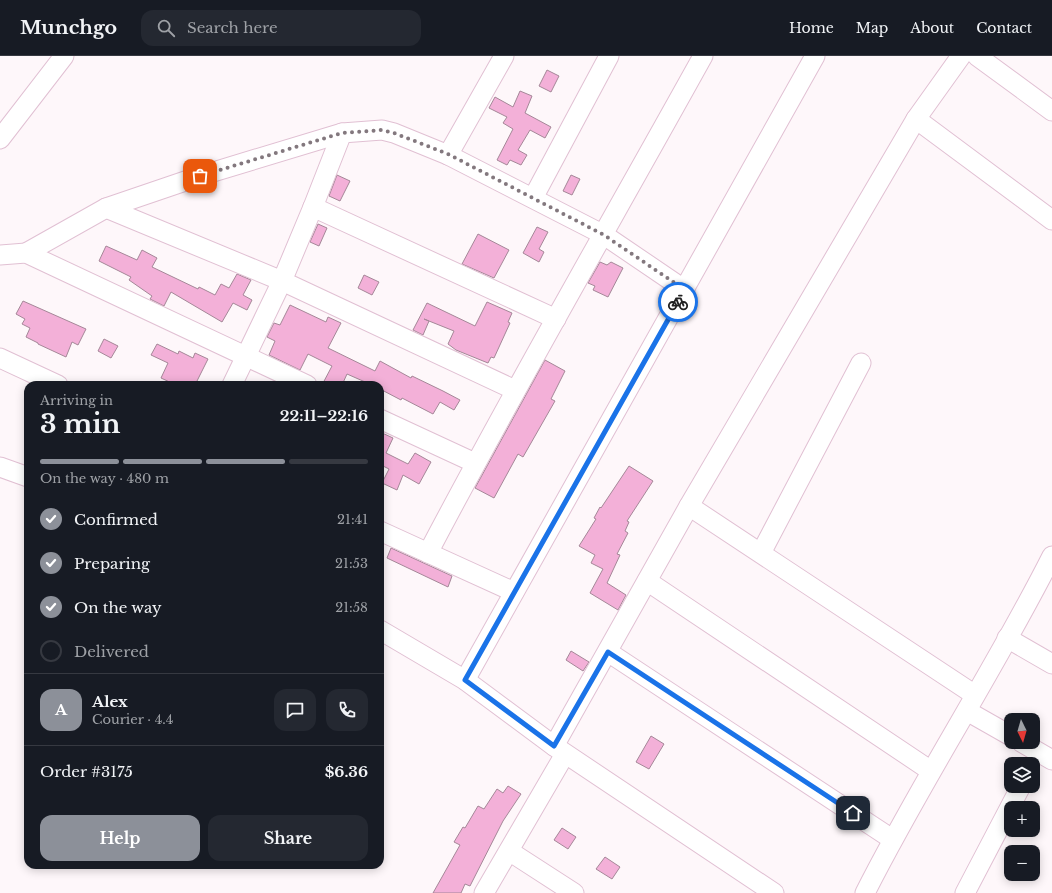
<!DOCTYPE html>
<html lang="en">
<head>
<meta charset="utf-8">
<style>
	body { margin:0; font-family:"Libre Baskerville",serif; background:#242831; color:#f1f3f6; height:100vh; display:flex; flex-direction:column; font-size:15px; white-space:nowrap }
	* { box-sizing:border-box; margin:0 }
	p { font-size:13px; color:#9ea1a6 }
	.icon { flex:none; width:22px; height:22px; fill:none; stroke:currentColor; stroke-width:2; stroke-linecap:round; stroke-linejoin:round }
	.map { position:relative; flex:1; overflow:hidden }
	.drawer { position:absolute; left:24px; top:325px; width:360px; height:488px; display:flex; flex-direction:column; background:#171b24; border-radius:12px; box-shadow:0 2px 10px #0003 }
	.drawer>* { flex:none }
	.needle { width:26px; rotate:175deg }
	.fabs { position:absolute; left:1004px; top:657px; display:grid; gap:8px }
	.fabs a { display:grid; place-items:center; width:36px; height:36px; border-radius:8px; background:#171b24; box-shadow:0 2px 10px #0003; font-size:20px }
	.pin { position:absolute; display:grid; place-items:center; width:34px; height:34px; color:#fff; margin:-17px; border-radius:8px; box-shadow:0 2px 6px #0006 }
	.courier { position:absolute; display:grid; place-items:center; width:40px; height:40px; margin:-20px; border:3px solid #1a73e8; border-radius:50%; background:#fff; color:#222; box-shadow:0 1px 5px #0007 }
	.summary em { font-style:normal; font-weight:700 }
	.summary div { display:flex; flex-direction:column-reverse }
	.summary { display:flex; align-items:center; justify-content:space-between; height:68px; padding:0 16px }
	h1 { font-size:26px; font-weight:700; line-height:30px }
	.bar { display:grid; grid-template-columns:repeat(4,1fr); gap:6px 4px; align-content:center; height:48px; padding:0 16px }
	.bar i { height:5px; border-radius:3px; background:#363941 }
	.bar .selected { background:#8c9099 }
	.bar p { grid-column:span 4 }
	.line { display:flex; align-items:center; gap:10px; padding:0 16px; border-top:1px solid #363941 }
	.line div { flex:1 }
	.round { display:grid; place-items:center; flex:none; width:42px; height:42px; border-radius:12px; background:#242831 }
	ol { padding:0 16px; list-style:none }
	li { display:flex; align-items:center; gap:12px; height:44px }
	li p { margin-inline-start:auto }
	li .icon { padding:4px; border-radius:50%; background:#8c9099; color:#fff; stroke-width:4 }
	li:last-child { color:#9ea1a6 }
	li i { width:22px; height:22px; border:2px solid #363941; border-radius:50% }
	.cta { display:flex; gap:8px; margin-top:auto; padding:8px 16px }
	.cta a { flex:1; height:46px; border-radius:12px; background:#8c9099; color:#fff; font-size:16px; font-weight:700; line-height:46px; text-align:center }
	.cta a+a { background:#242831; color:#f1f3f6 }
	header { display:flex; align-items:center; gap:24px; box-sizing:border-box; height:56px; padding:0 20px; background:#171b24; border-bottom:1px solid #363941 }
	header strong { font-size:19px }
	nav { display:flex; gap:22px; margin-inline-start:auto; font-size:14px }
	.search { width:280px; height:36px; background:#242831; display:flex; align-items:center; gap:10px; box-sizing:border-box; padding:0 14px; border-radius:12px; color:#9ea1a6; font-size:15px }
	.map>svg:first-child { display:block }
</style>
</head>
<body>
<header>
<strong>Munchgo</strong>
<div class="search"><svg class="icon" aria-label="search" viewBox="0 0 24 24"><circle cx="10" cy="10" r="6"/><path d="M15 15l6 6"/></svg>Search here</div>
<nav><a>Home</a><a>Map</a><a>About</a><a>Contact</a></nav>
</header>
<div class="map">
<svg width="1052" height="837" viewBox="0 0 1052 837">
	<rect width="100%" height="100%" fill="#fef7fa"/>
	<g fill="#f3b0d8" stroke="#a58798">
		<path d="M547,14L559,20L551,36L539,30Z"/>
		<path d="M520,35L532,40L525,57L551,71L545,82L530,74L518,94L527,99L521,109L510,104L507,109L497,104L513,73L503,67L507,61L489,52L495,41L513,51Z"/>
		<path d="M337,119L350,125L340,145L329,140Z"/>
		<path d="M571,119L580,123L572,139L563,135Z"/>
		<path d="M318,168L327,172L319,190L310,186Z"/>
		<path d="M537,171L548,176L539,193L544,196L539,206L523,197Z"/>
		<path d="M478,178L509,194L494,222L462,208Z"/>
		<path d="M106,190L137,204L142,194L157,202L152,211L198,233L199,231L215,239L221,228L229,232L237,218L251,224L243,239L252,244L247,254L233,247L222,266L171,236L164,250L150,243L152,240L129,224L131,221L99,205Z"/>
		<path d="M600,206L607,209L611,206L623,212L608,241L593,234L595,230L588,227Z"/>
		<path d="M364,219L379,226L372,239L358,232Z"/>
		<path d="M23,245L86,273L78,289L72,286L66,301L38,288V287L26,281L30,272L22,268L25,263L16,258Z"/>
		<path d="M487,246L512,257L508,266L510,267L494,302L491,301L488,307L456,294L448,288L454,275L424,263L429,265L423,279L413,274L427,247L475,270Z"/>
		<path d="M290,249L326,266L328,261L341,267L328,292L375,315L380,305L411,322L412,320L443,335L460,344L454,354L440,346L433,358L402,342L401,344L380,333V329H372L347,318L342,329H322L332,310L308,298L300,314L269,299L275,285L267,281L274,267L280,269Z"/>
		<path d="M104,283L118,290L111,302L98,295Z"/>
		<path d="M157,288L178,298L179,295L193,302L195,297L208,303L195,329H176L161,322L168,307L151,299Z"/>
		<path d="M545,304L565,315L551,343L555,345L523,401L518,398L494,442L475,432Z"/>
		<path d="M380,376L393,382L386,397L408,408L415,397L431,406L419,428L403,419L397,434L382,427L389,413L381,409L380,411Z"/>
		<path d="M629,410L653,425L627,465L629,466L625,475L628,477L617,498L620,499L607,527L626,539L618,554L590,537L603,513L591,507L595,499L579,490L596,463L594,462L600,451L601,452Z"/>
		<path d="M391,492L452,520L448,531L387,502Z"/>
		<path d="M571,595L589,606L583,615L566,604Z"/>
		<path d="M651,680L664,688L649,713L636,706Z"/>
		<path d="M508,730L521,738L503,765L470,830L465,828L461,837H433L460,789L454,786L463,771L465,772L478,750L484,753L497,733L503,737Z"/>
		<path d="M562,772L576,781L568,793L554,784Z"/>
		<path d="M605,801L620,811L612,823L596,813Z"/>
	</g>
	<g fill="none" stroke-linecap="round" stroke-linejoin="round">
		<g stroke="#e1c0d3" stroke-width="21">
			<g id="minor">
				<path d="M977,0L1052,55"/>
				<path d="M916,63L1052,164"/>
				<path d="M0,83L64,0"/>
				<path d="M448,99L504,0"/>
				<path d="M533,142L609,0"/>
				<path d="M313,151L556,263"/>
				<path d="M106,152L282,225L515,334"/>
				<path d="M26,197L106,152L200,120L342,77L382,74L394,77L448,99L604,179L685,234"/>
				<path d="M0,199L26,197L307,329"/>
				<path d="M0,302L58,329"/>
				<path d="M232,329L282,225L313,151L342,77"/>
				<path d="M380,363L475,407"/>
				<path d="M0,411L28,421"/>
				<path d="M689,450L975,639"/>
				<path d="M380,475L514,536"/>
				<path d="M428,497C516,329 611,166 703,0"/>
				<path d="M761,497L861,307"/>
				<path d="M647,525L931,715"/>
				<path d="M380,574L465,624L554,690L774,837"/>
				<path d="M1007,582L1052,608"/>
				<path d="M608,596L892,783"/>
				<path d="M465,624L815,0"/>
				<path d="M967,655L1011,680"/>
				<path d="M1021,686L1052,704"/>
				<path d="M554,690L689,450L916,63L961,0"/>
				<path d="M509,795L574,837"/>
				<path d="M484,837L565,698"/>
				<path d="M865,837C923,722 994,615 1052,500"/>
				<path d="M965,837L1021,730"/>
			</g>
		</g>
		<use href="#minor" stroke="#fff" stroke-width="19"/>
	</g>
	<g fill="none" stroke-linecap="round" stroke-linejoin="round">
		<path stroke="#83787e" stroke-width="4" stroke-dasharray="0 7.2" d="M200,120L342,77L382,74L394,77L448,98L604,179L685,234L678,246"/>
		<path stroke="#1a73e8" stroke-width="5" d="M678,246L465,624L554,690L608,596L853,757"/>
	</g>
</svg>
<div class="fabs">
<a><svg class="needle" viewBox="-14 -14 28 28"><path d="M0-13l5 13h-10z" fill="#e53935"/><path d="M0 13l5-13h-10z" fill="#9ea1a6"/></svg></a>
<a><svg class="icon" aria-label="layers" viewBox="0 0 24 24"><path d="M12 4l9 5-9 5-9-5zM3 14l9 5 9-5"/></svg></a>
<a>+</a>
<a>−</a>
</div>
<div class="pin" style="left:200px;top:120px;background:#ea580c"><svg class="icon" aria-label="bag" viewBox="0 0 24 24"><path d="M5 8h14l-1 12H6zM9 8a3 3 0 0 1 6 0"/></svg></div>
<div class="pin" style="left:853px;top:757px;background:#1f2937"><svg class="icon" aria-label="home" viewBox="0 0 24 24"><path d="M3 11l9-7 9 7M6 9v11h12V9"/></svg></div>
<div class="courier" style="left:678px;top:246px"><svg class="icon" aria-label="bike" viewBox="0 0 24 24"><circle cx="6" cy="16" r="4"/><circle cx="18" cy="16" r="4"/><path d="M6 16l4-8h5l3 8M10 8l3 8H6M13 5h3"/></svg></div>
<section class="drawer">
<div class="summary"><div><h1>3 min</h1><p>Arriving in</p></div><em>22:11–22:16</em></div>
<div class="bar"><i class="selected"></i><i class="selected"></i><i class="selected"></i><i></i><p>On the way · 480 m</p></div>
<ol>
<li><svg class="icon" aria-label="check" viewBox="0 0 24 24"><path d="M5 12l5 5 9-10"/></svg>Confirmed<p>21:41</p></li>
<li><svg class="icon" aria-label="check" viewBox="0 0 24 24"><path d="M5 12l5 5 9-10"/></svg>Preparing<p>21:53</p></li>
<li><svg class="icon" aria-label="check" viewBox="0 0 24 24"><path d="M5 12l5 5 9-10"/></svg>On the way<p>21:58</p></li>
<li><i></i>Delivered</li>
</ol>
<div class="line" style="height:72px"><b class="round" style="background:#8c9099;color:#fff">A</b><div><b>Alex</b><p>Courier · 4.4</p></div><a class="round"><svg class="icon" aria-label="chat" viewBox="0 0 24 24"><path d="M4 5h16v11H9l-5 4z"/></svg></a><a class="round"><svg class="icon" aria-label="phone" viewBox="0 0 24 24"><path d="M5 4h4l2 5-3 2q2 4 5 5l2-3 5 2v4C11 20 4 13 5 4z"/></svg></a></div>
<div class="line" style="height:52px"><div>Order #3175</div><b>$6.36</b></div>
<div class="cta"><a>Help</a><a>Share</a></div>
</section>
</div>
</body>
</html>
